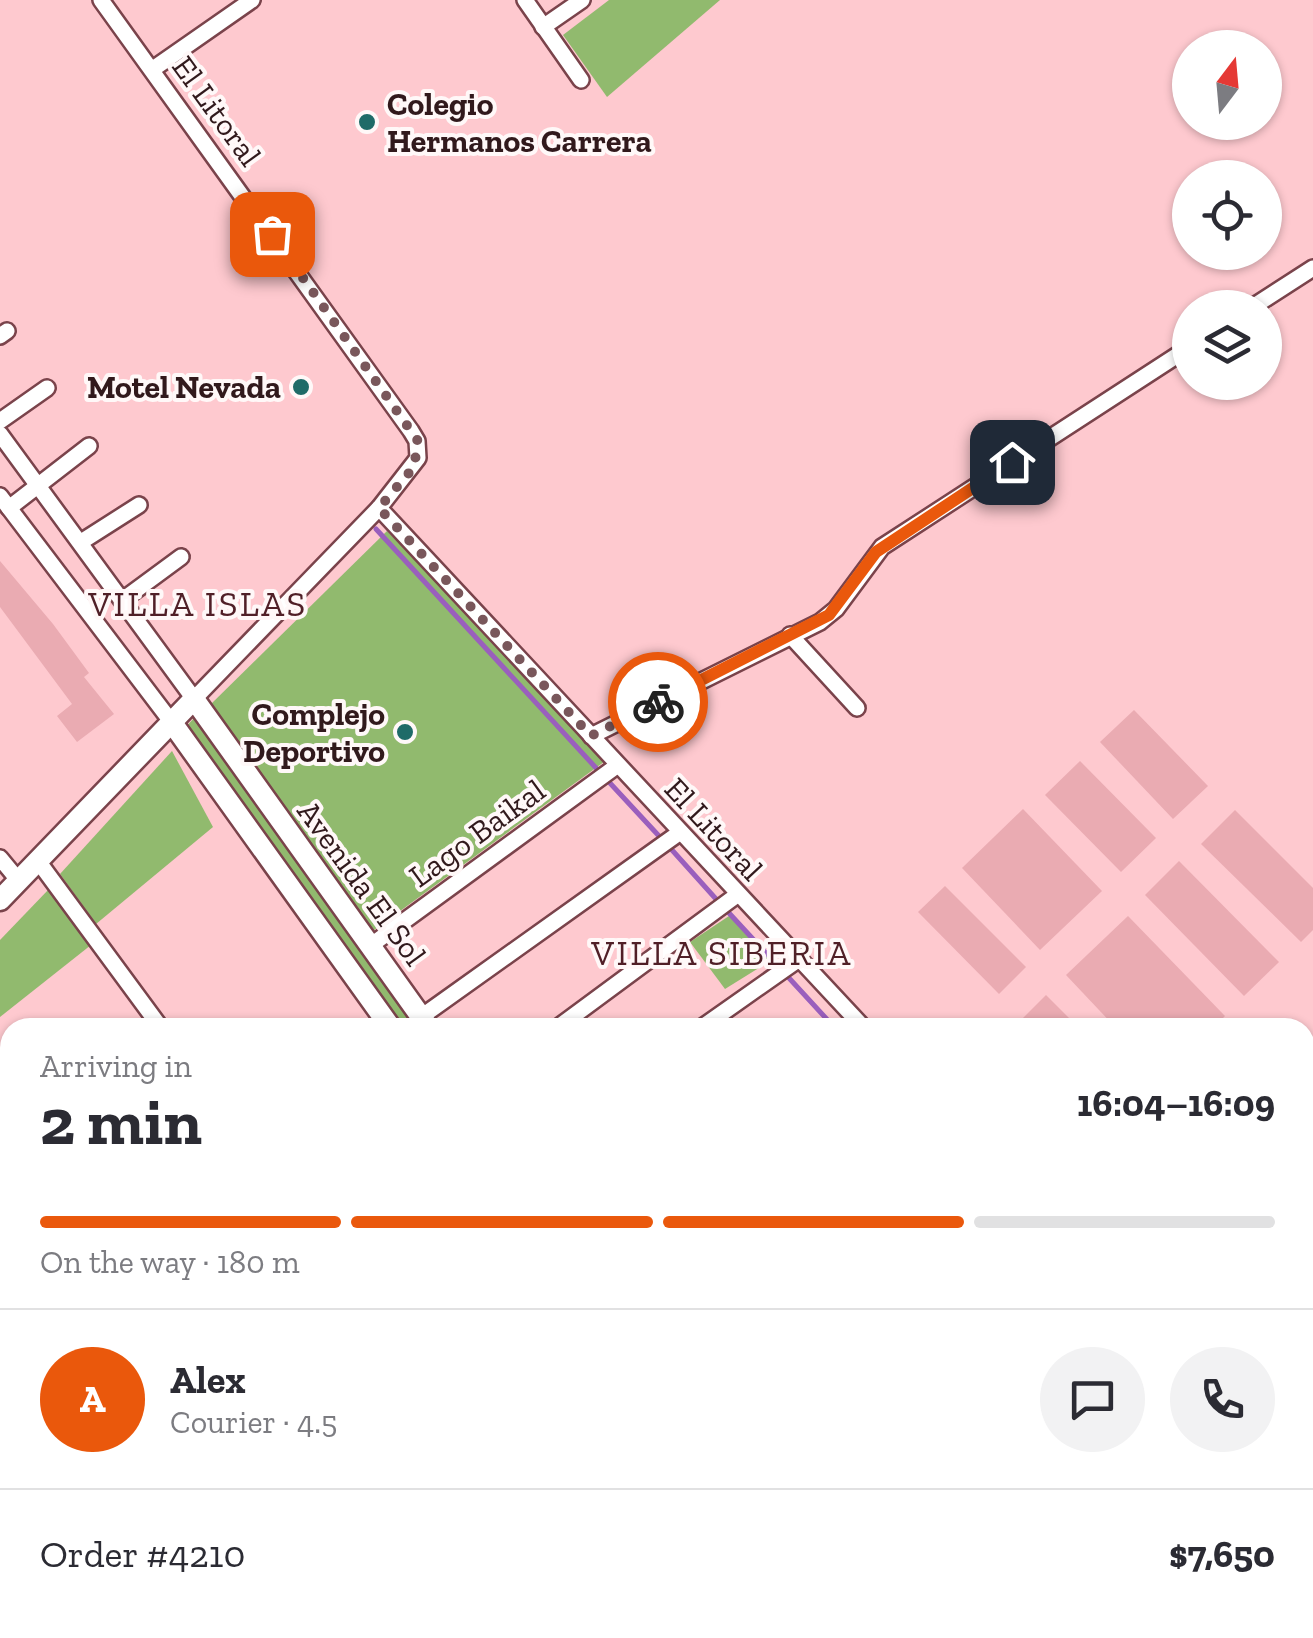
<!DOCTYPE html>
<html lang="en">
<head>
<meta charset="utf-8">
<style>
	body { margin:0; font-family:"Zilla Slab",serif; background:#f2f2f3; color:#2b2b33; height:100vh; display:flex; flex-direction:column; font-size:38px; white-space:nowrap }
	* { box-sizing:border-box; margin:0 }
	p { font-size:32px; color:#7c7c81 }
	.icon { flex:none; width:55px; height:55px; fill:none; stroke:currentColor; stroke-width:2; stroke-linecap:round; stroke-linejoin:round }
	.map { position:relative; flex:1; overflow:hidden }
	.panel { position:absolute; left:0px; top:1018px; width:1315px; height:622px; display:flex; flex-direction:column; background:#fff; border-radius:30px 30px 0 0; box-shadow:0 2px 8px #0004 }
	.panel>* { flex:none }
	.needle { width:65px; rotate:16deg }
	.fabs { position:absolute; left:1172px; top:30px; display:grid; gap:20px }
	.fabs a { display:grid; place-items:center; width:110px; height:110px; border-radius:50%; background:#fff; box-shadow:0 2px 8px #0004; font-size:50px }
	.pin { position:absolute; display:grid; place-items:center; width:85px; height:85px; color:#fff; margin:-42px; border-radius:20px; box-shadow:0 5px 15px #0006 }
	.courier { position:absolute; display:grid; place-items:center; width:100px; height:100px; margin:-50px; border:8px solid #ea580c; border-radius:50%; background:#fff; color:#222; box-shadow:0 2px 12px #0007 }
	.head em { font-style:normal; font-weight:800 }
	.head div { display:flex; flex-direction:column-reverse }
	.head { display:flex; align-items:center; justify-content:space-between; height:170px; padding:0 40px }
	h1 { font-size:65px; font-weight:800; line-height:75px }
	.bar { display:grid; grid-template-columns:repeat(4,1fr); gap:15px 10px; align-content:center; height:120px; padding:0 40px }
	.bar i { height:12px; border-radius:8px; background:#e1e1e2 }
	.bar .current { background:#ea580c }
	.bar p { grid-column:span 4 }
	.line { display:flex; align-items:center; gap:25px; padding:0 40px; border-top:2px solid #e1e1e2 }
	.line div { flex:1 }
	.round { display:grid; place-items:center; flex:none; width:105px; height:105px; border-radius:52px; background:#f2f2f3 }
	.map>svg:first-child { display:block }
</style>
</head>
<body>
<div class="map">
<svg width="1313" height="1638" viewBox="0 0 1313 1638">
	<rect width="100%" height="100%" fill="#fec9cf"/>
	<g fill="#91ba6e">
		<path d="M609,0H720L607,97L563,35Z"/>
		<path d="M387,531L608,759L370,933L209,706Z"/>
		<path d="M195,717L422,1027H397L183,730Z"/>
		<path d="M172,751L213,827L96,924L60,874Z"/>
		<path d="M49,889L91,945L0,1017V940Z"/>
		<path d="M732,914L773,959L725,989L690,942Z"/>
	</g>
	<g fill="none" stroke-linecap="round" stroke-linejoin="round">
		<g stroke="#9a5fbd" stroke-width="5">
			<path d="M376,529L597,769"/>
			<path d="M609,782L659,836"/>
			<path d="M672,850L716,899"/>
			<path d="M729,913L776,964"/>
			<path d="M789,978L834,1027"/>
			<path d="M635,1638L639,1630"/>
		</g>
	</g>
	<g fill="#eaabb2">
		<path d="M0,561L53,624L89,673L84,677L114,714L77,742L57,716L72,704L0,607Z"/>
		<path d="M1134,710L1208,786L1173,819L1100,742Z"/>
		<path d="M1080,761L1156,838L1121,872L1045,795Z"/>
		<path d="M1023,809L1102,891L1040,950L962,868Z"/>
		<path d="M1235,810L1313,888V930L1301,942L1201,844Z"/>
		<path d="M1179,861L1279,962L1244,996L1145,895Z"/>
		<path d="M945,886L1026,967L999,994L918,912Z"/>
		<path d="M1128,916L1225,1016L1213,1028H1116L1066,975Z"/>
		<path d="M1046,995L1079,1028H1028L1021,1020Z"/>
	</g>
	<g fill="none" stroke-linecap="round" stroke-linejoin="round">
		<g stroke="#7a434b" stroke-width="20">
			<g id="minor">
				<path d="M525,0L581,80"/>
				<path d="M543,27L582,0"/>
				<path d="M153,69L252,0"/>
				<path d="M1251,308L1313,268"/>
				<path d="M0,336L7,331"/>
				<path d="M0,421L47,388"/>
				<path d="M0,434L194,699L379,508L418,458L417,441L411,431L101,0"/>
				<path d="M0,496L173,724"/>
				<path d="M9,508L89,446"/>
				<path d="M379,508L864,1028"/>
				<path d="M81,542L139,505"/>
				<path d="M124,599L181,557"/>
				<path d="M790,635L857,708"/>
				<path d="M591,736L820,622L836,609L882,547L1190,347"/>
				<path d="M0,858L19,881"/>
				<path d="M38,861L161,1028"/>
				<path d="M370,946L618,765"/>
				<path d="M421,1017L679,833"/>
				<path d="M557,1028L737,895"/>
				<path d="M701,1028L799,959"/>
				<path d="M1305,1060L1313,1069"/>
				<path d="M0,1108L10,1122"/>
				<path d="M1305,1170L1313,1162"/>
				<path d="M1305,1191L1313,1199"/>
				<path d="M1305,1316L1313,1323"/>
				<path d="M0,1410L10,1423"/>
				<path d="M1305,1455L1313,1462"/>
				<path d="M159,1630L168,1638"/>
				<path d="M382,1630L388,1638"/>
				<path d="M611,1630L615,1634"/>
				<path d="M455,1638L465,1630"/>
				<path d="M1013,1638L1025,1630"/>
			</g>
		</g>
		<g stroke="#7a434b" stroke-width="25">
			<g id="major">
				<path d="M173,724L391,1028"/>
				<path d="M0,900L194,699L429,1028"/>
				<path d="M810,1630L815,1638"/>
				<path d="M852,1630L857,1638"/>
			</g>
		</g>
		<use href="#minor" stroke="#fff" stroke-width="15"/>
		<use href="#major" stroke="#fff" stroke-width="20"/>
	</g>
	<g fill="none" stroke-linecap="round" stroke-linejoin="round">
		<path stroke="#79575b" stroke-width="10" stroke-dasharray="0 18" d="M272,234L418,441L414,467L379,508L591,736L658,702"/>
		<path stroke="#ea580c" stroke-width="12" d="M658,702L829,615L876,552L1012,462"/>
	</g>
	<g fill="#1f6b68" stroke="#fff8f8" stroke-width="4">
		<circle cx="367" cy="122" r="10"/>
		<circle cx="301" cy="387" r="10"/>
		<circle cx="405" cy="732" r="10"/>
	</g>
	<g text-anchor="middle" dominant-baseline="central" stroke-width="8" stroke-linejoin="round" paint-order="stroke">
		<g font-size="32" font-weight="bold" fill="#31191c" stroke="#fff8f8" text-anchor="end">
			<text x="387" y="104" text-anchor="start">Colegio<tspan x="387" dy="37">Hermanos Carrera</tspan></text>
			<text x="281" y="387">Motel Nevada</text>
			<text x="385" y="714">Complejo<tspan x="385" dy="37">Deportivo</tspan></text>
		</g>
		<g font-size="32" fill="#31191c" stroke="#fff8f8">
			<text transform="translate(217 111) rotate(54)">El Litoral</text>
			<text transform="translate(714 829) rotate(47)">El Litoral</text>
			<text transform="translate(477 833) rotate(-36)">Lago Baikal</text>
			<text transform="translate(362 883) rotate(54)">Avenida El Sol</text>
		</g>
		<g font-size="35" letter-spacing="2.5" fill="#501f27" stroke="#fff8f8">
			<text x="198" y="604">VILLA ISLAS</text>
			<text x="722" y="953">VILLA SIBERIA</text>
		</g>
	</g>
</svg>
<div class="fabs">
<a><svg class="needle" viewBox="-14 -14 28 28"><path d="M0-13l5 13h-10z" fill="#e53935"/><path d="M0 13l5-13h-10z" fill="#7c7c81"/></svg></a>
<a><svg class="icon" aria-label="locate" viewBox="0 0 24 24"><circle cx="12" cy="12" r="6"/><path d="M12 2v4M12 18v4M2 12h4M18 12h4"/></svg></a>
<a><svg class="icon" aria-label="layers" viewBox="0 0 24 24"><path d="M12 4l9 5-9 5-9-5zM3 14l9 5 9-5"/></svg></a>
</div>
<div class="pin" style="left:272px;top:234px;background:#ea580c"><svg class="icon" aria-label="bag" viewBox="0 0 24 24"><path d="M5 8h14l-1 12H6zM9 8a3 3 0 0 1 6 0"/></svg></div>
<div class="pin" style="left:1012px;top:462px;background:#1f2937"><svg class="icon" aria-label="home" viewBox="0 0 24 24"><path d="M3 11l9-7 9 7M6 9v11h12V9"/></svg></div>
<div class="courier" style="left:658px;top:702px"><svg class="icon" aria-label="bike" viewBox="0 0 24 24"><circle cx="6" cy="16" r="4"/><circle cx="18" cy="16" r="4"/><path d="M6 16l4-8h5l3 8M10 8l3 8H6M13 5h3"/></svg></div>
<section class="panel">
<div class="head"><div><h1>2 min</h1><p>Arriving in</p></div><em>16:04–16:09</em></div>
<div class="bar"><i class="current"></i><i class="current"></i><i class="current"></i><i></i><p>On the way · 180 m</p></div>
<div class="line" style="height:180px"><b class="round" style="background:#ea580c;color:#fff">A</b><div><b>Alex</b><p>Courier · 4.5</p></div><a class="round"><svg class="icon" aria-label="chat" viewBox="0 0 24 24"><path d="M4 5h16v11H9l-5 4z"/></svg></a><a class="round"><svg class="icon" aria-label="phone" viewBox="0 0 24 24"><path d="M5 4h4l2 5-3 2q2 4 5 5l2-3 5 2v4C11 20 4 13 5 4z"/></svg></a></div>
<div class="line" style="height:130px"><div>Order #4210</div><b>$7,650</b></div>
</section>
</div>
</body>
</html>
